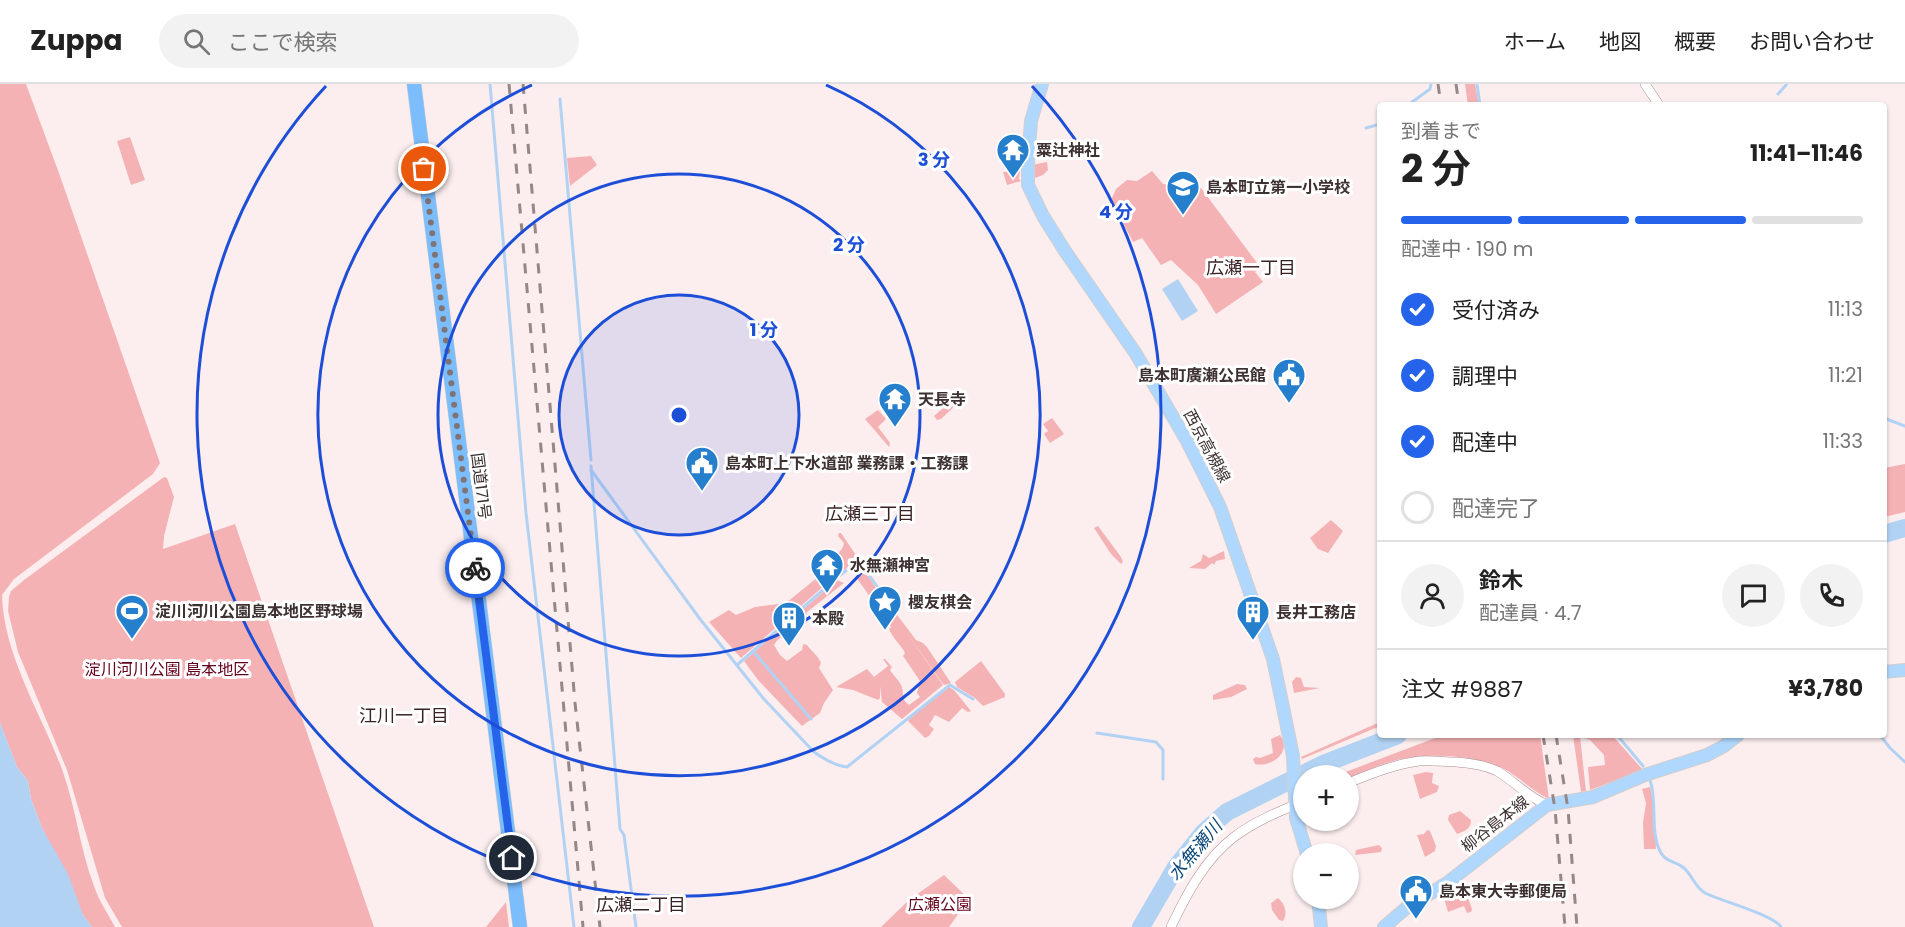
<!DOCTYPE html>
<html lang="ja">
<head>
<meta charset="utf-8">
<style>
	body { margin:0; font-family:Poppins,"Noto Sans JP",sans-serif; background:#f2f2f2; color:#222; height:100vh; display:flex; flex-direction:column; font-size:22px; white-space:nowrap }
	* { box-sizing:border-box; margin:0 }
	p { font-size:20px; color:#767676 }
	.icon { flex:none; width:33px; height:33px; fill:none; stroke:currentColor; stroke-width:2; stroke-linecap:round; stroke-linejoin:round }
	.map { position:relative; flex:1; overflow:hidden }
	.details { position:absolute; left:1377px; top:18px; width:510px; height:636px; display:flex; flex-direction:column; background:#fff; border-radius:6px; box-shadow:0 2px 4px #0004 }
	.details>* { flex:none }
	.controls { position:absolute; left:1293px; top:681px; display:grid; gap:12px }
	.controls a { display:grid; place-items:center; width:66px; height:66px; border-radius:50%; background:#fff; box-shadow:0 2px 4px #0004; font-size:30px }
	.pin { position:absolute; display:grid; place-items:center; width:51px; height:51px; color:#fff; margin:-26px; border:3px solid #fff; border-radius:50%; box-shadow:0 2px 6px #0007 }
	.courier { position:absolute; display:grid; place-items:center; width:60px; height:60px; margin:-30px; border:4px solid #2563eb; border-radius:50%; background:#fff; color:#222; box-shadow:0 2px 8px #0007 }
	.summary em { font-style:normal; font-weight:700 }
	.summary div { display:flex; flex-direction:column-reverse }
	.summary { display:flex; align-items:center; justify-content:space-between; height:102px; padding:0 24px }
	h1 { font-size:39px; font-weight:700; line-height:45px }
	.bar { display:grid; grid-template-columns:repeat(4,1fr); gap:9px 6px; align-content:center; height:72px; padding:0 24px }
	.bar i { height:8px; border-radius:4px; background:#e0e0e0 }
	.bar .selected { background:#2563eb }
	.bar p { grid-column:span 4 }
	.line { display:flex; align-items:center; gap:15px; padding:0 24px; border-top:2px solid #e0e0e0 }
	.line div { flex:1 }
	.round { display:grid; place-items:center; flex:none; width:63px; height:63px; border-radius:32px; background:#f2f2f2 }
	ol { padding:0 24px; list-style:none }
	li { display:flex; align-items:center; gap:18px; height:66px }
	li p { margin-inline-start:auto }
	li .icon { padding:6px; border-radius:50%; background:#2563eb; color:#fff; stroke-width:4 }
	li:last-child { color:#767676 }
	li i { width:33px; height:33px; border:3px solid #e0e0e0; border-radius:50% }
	header { display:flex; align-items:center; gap:36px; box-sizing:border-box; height:84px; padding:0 30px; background:#fff; border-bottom:2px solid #e0e0e0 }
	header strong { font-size:28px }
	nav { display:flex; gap:33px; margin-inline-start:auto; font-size:21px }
	.search { width:420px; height:54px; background:#f2f2f2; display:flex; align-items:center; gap:15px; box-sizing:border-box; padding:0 21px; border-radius:33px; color:#767676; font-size:22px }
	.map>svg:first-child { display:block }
</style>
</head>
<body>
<header>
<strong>Zuppa</strong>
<div class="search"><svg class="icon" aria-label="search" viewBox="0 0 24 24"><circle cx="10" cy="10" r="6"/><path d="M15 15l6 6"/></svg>ここで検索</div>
<nav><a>ホーム</a><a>地図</a><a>概要</a><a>お問い合わせ</a></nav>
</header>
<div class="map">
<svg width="1905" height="843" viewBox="0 0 1905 843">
	<rect width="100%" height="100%" fill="#fceeef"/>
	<g fill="#f5b2b5">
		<path d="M0,0H26L60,92L160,379L153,390L14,495L2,511C4,574 42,630 63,688C76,725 80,765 94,802C99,817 108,830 115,843H92L83,831L42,744L31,715L28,697L17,683L0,639Z"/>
		<path d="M1465,0H1475L1479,21H1468Z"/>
		<path d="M130,53L145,96L131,101L117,57Z"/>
		<path d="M591,72L597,81L570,102L567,74Z"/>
		<path d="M1047,78L1048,86L1043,91L1032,95V81Z"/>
		<path d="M1020,87L1019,95L1021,97L1007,101L1003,88Z"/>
		<path d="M1152,87L1163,100L1186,103L1192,110L1201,104L1260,183L1255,188L1263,198L1216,230L1198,201L1171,176L1161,181L1142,154L1133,158L1111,116L1116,105L1127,96L1137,97Z"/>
		<path d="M950,318L957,320L941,335L937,336L934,332Z"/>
		<path d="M878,326L886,335L878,343L890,359L889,363L865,335Z"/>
		<path d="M1052,334L1064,350L1050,359L1044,350L1048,347L1043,340Z"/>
		<path d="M1905,380V428L1884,433V384Z"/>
		<path d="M164,393L167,394L174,413L164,452L163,465L235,440L374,843H122L105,814L67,686L18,568L8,527L9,513L11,507L24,496Z"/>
		<path d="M1331,436L1343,447L1328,469L1318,465L1310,454Z"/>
		<path d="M1098,442L1121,473L1123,478L1121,480L1111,470L1094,444Z"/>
		<path d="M839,449H841L858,474L842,488L816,469L819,467L829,476C834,474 844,465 844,459L838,452Z"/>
		<path d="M1224,467L1225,475L1216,477L1214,481L1212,479L1205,485L1189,484L1201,477L1203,470L1209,474Z"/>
		<path d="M859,479L881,511L873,517L856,493L862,488L858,482L850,486Z"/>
		<path d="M824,488L832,492V495L741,574L709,538L729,526L736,531L755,523L786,519Z"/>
		<path d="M837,496L844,499L807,528L806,531L795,538C792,549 779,551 774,561L780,571L787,577L802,566L803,560L807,561C812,568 818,571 821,579L819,584L833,606L824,619L820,629L802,642L758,596L744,577Z"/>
		<path d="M892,524L916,556L923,559L927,563L951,599L945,601L943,600L904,545L943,601L902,635L882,618L880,602V614L878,616L853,606L836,603L867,585L874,593L888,582L883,575H885L892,583L890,586C893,591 900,597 902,603C904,612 901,615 909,621L920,613L917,609L920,597L903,572L905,569C901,561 893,555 889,545L891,543L882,531Z"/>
		<path d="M981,577L1005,610V613L983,622L975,614L957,603L955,598Z"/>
		<path d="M1296,593L1301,594L1304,603L1320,604L1294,609L1292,598Z"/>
		<path d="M1237,600L1245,601L1247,605L1231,613L1213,616V611Z"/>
		<path d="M949,603L954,606L971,627L968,628L962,624L949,638L935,631L929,641L934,645L929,652L925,654L908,637L912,632Z"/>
		<path d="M1380,638V642L1302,675L1301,673Z"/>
		<path d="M1280,651C1293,668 1271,684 1255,680L1253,675L1256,673L1260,674L1273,669L1271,655Z"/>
		<path d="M1443,651H1540L1549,715C1531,707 1517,690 1498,682C1473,671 1428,669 1401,675C1383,679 1366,687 1349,694L1348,692H1335Z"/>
		<path d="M1573,651H1612L1643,686L1590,706L1588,683L1605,681L1604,671L1590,656L1580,652L1586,707L1581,708Z"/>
		<path d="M1426,688L1433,689L1432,699L1439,702L1437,708L1420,715L1413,691Z"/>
		<path d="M1650,703L1654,722L1656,765H1644L1643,739L1646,719L1642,705Z"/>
		<path d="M1460,727L1471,736C1471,745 1465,747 1457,750L1448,736L1449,731Z"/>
		<path d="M1427,746L1430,747L1436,762L1435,767L1425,773L1417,751L1424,750Z"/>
		<path d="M1379,761L1382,764L1381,768L1355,771L1356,766Z"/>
		<path d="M944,791L969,815L949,843H881L909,816Z"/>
		<path d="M1452,807L1468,814L1472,825L1471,828L1467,829L1464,822L1448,828L1444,814L1446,808Z"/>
		<path d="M1278,814C1285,820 1288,829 1283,837L1279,836L1272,826L1271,819Z"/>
		<path d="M506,818L509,843H486Z"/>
	</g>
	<g fill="#b2d2f4">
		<path d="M1178,195L1198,227L1182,237L1162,205Z"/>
		<path d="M0,639L17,683L28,697L31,715L42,744L68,790L83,831L92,843H0Z"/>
	</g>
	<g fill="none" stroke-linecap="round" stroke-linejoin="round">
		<g stroke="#b2d2f4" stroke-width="3">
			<path d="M490,0L526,429L574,843"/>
			<path d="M1477,0L1480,21"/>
			<path d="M1778,10L1787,0"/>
			<path d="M560,15L591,376"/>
			<path d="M1408,21L1430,5L1431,0"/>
			<path d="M1366,44L1380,40"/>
			<path d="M1884,334L1905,342"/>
			<path d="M591,382L620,745L624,751L636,843"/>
			<path d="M591,386L700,535L763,614L814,668C824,675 835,682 847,683L950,601L973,615"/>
			<path d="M753,567L811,635"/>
			<path d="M737,581L839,492L859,477L881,508"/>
			<path d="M1097,649L1156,658L1163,666V695"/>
			<path d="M1617,651L1643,682"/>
			<path d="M1880,651L1890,664L1905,678"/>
			<path d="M1650,696C1658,719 1649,748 1661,769C1667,779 1676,777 1684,784C1692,791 1695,803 1705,809C1721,817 1774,831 1781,843"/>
		</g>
		<g stroke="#b2d2f4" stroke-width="18">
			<path d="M1884,450L1905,444"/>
			<path d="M1141,843L1176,783L1203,749L1227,728L1321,681L1398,651"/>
		</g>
		<g stroke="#ac8d8f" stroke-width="10">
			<g id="minor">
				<path d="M1645,0L1659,21"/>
				<path d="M1348,699C1371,690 1395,680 1419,677C1432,676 1444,678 1456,678C1470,679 1485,681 1497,687C1514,697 1528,713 1547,721"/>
				<path d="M1171,843C1186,811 1205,775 1234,753C1255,737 1280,727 1304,717"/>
			</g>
		</g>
		<g stroke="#d1cece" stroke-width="14">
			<g id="major">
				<path d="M1042,0L1031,37L1028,78V101L1043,132L1065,167L1136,270L1187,357L1220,423L1273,575L1293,672L1296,734L1307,770"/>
				<path d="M1884,588L1905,586"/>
				<path d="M1318,814L1321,843"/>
				<path d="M1384,843L1405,825L1447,799L1547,721L1593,713L1645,691L1707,671L1724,662L1738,651"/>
			</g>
		</g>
		<g stroke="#d1cece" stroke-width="15">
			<path id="highway" d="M414,0L520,843"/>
		</g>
		<use href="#minor" stroke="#fff" stroke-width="9"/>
		<use href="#major" stroke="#b0d7fe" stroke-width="12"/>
		<use href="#highway" stroke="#7cbdfe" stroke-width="14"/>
		<g stroke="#948787" stroke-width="3" stroke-dasharray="10 10" stroke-linecap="butt">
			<path d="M509,0L583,843"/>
			<path d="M523,0L575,619L600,843"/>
			<path d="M1438,0L1441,21"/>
			<path d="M1456,0L1459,21"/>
			<path d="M1543,651L1555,725L1565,843"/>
			<path d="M1556,651L1568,725L1577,843"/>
		</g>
	</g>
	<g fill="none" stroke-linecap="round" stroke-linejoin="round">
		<path stroke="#807374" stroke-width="6" stroke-dasharray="0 10.8" d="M424,85L475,484"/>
		<path stroke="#2563eb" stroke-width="8" d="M475,484L512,774"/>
	</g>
	<circle cx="679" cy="331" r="120" fill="#1d4ed8" fill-opacity=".12"/>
	<g fill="none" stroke="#1d4ed8" stroke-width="3">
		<circle cx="679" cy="331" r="120"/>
		<circle cx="679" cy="331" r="241"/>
		<path d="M826 1A361 361 0 1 1 532 1"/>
		<path d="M1032 2A482 482 0 1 1 326 2"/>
	</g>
	<defs>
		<g id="temple-pin" transform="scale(1.725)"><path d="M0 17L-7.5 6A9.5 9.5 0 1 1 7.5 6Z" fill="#257fcc" stroke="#fff"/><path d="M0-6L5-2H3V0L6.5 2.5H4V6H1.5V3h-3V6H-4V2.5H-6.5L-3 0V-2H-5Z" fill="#fff"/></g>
		<g id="school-pin" transform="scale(1.725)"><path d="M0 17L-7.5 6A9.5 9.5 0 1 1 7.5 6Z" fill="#257fcc" stroke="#fff"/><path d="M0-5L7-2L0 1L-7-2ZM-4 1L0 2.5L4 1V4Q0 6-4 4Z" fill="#fff"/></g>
		<g id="civic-pin" transform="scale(1.725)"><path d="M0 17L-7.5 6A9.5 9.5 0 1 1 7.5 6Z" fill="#257fcc" stroke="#fff"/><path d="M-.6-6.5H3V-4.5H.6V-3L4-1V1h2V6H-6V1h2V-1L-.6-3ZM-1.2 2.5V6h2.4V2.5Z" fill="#fff"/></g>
		<g id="sight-pin" transform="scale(1.725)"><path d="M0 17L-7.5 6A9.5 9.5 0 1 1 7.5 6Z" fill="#257fcc" stroke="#fff"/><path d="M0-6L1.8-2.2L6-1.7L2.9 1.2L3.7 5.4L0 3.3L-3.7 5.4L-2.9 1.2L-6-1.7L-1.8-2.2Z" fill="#fff"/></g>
		<g id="stadium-pin" transform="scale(1.725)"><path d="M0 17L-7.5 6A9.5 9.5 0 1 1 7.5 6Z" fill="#257fcc" stroke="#fff"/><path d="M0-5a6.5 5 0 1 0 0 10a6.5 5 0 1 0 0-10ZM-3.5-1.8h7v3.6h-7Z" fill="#fff"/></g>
		<g id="building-pin" transform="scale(1.725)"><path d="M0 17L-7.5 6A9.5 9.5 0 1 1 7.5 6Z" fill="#257fcc" stroke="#fff"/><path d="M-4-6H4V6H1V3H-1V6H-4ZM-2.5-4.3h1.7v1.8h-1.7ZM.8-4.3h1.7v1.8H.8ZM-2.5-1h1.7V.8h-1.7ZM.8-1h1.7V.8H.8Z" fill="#fff"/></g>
	</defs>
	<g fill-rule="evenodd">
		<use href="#temple-pin" x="1013" y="66"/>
		<use href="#school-pin" x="1183" y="103"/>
		<use href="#civic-pin" x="1289" y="291"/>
		<use href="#temple-pin" x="895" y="315"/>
		<use href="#civic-pin" x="702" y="379"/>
		<use href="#temple-pin" x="827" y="481"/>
		<use href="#sight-pin" x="885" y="518"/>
		<use href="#stadium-pin" x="132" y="527"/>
		<use href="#building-pin" x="1253" y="528"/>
		<use href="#building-pin" x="789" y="534"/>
		<use href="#civic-pin" x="1416" y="807"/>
	</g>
	<g text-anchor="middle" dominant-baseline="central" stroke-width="6" stroke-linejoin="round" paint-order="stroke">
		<g font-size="16" font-weight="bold" fill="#3e3131" stroke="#fff" text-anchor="start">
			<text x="1036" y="66">粟辻神社</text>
			<text x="1206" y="103">島本町立第一小学校</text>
			<text x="1266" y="291" text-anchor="end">島本町廣瀬公民館</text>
			<text x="918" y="315">天長寺</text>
			<text x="725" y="379">島本町上下水道部 業務課・工務課</text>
			<text x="850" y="481">水無瀬神宮</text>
			<text x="908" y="518">櫻友棋会</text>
			<text x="155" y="527">淀川河川公園島本地区野球場</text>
			<text x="1276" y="528">長井工務店</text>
			<text x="812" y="534">本殿</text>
			<text x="1439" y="807">島本東大寺郵便局</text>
		</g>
		<g font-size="16" fill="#3e3131" stroke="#fff">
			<text transform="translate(1207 362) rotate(62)">西京高槻線</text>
			<text transform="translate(481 402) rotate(83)">国道171号</text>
			<text transform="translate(1495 740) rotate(-38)">柳谷島本線</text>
		</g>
		<g font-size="16" fill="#64021c" stroke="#fff">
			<text x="167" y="585">淀川河川公園 島本地区</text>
			<text x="940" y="820">広瀬公園</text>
		</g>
		<g font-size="18" fill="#3a2224" stroke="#fff">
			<text x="1251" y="183">広瀬一丁目</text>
			<text x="870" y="429">広瀬三丁目</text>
			<text x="404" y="631">江川一丁目</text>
			<text x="641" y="820">広瀬二丁目</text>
		</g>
		<g font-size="18" font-style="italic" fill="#0b4779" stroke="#fff">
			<text transform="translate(1195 766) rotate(-50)">水無瀬川</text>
		</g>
	</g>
	<circle cx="679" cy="331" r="9" fill="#1d4ed8" stroke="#fff" stroke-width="3"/>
	<g font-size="18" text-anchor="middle" font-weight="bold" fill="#1d4ed8" stroke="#fff" stroke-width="6" stroke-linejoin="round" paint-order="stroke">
		<text x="934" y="82">3 分</text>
		<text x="1116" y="134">4 分</text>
		<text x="849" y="167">2 分</text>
		<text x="764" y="252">1 分</text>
	</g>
</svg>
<div class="controls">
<a>+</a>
<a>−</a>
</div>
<div class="pin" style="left:424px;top:85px;background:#ea580c"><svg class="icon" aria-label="bag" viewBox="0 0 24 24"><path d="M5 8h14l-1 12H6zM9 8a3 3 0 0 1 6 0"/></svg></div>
<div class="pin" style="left:512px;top:774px;background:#1f2937"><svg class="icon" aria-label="home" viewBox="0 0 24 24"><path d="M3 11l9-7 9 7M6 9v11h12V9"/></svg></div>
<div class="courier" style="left:475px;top:484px"><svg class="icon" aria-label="bike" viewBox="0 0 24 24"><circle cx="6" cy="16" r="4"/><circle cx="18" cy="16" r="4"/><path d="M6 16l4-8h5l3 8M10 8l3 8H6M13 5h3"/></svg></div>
<section class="details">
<div class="summary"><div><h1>2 分</h1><p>到着まで</p></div><em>11:41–11:46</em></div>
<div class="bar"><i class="selected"></i><i class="selected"></i><i class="selected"></i><i></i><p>配達中 · 190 m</p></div>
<ol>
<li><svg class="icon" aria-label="check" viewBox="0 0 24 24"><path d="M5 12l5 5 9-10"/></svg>受付済み<p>11:13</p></li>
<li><svg class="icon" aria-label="check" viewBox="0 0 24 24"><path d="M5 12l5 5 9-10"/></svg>調理中<p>11:21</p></li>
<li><svg class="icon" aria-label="check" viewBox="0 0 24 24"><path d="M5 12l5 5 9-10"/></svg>配達中<p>11:33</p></li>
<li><i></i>配達完了</li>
</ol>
<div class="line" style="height:108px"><a class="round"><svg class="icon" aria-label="person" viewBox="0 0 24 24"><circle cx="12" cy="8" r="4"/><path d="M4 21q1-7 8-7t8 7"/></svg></a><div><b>鈴木</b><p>配達員 · 4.7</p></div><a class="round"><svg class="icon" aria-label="chat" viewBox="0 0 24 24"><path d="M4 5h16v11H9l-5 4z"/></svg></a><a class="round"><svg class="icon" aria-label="phone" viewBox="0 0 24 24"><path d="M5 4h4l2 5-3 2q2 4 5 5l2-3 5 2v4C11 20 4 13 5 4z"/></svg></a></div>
<div class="line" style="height:78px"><div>注文 #9887</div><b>¥3,780</b></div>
</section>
</div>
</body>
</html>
